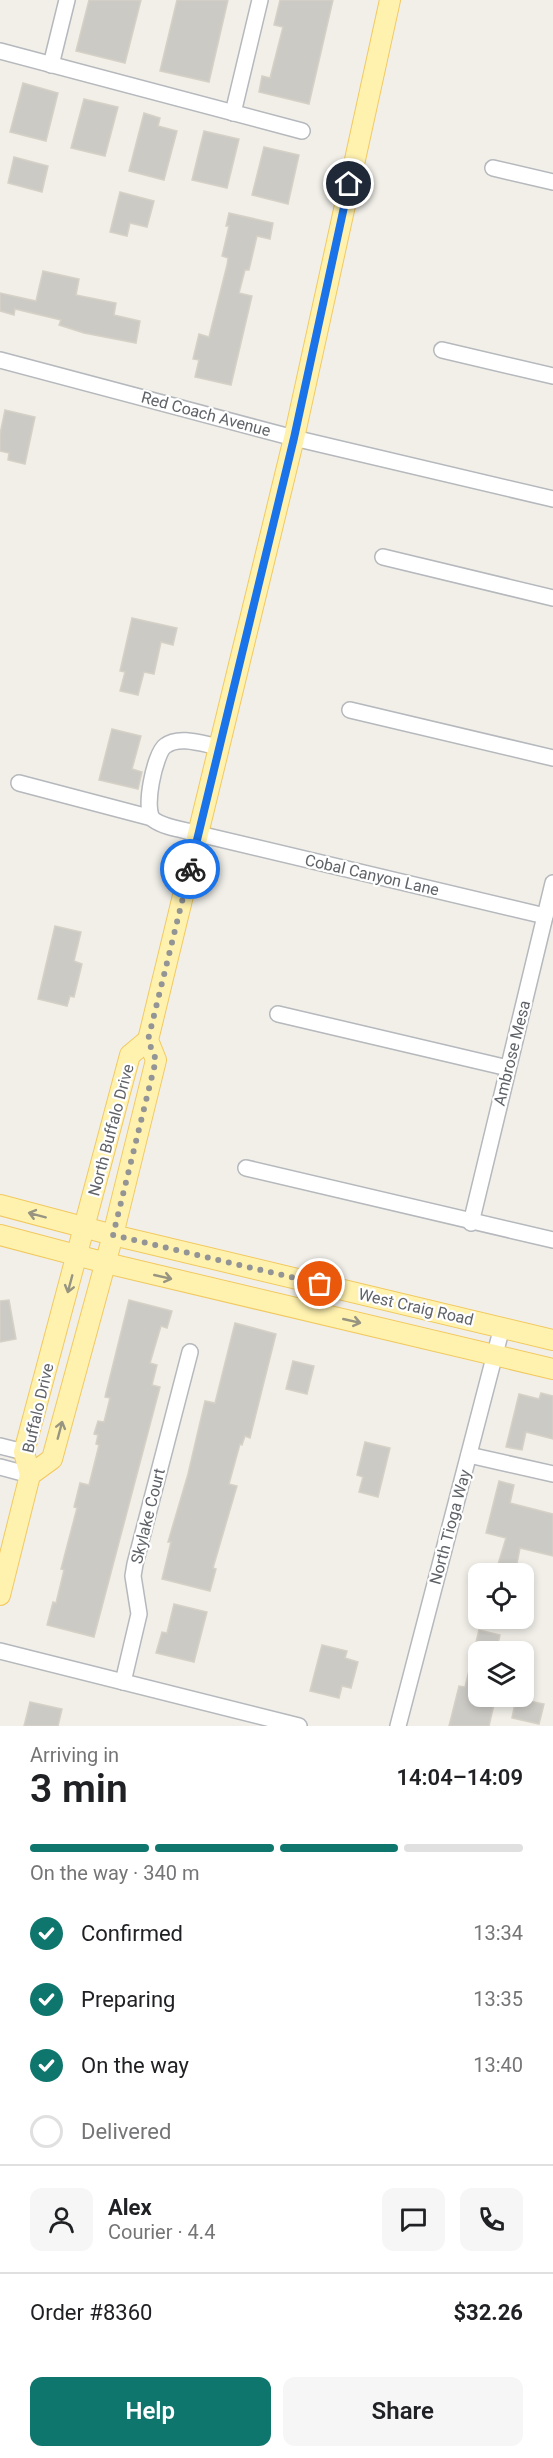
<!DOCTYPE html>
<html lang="en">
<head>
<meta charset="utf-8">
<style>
	body { margin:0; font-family:Roboto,sans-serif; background:#f6f6f6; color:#202124; height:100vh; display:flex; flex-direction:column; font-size:22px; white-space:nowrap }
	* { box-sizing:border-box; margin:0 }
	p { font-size:20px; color:#757577 }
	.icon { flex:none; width:33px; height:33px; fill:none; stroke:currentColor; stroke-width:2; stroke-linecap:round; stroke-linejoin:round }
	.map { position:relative; height:1726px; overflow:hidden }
	.details { display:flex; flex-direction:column; background:#fff; flex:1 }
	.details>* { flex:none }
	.tools { position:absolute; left:468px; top:1563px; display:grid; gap:12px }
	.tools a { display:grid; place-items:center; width:66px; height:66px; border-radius:12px; background:#fff; box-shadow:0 3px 9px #0003; font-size:30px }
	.pin { position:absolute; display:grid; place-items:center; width:51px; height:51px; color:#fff; margin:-26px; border:3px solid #fff; border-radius:50%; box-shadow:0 2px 6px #0007 }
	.courier { position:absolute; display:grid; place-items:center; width:60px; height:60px; margin:-30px; border:4px solid #1a73e8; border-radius:50%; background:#fff; color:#222; box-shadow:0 2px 8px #0007 }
	.head em { font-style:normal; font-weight:600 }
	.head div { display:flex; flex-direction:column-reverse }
	.head { display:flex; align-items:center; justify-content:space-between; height:102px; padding:0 30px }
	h1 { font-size:39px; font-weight:600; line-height:45px }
	.bar { display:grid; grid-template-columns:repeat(4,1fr); gap:9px 6px; align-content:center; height:72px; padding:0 30px }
	.bar i { height:8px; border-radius:4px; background:#e0e0e0 }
	.bar .active { background:#0f766e }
	.bar p { grid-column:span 4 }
	.line { display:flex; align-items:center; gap:15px; padding:0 30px; border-top:2px solid #e0e0e0 }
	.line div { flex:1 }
	.round { display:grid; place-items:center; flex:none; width:63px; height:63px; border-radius:12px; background:#f6f6f6 }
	ol { padding:0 30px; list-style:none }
	li { display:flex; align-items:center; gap:18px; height:66px }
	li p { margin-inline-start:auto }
	li .icon { padding:6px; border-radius:50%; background:#0f766e; color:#fff; stroke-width:4 }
	li:last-child { color:#757577 }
	li i { width:33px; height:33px; border:3px solid #e0e0e0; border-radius:50% }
	.action { display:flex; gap:12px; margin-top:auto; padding:12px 30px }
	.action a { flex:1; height:69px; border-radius:12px; background:#0f766e; color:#fff; font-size:24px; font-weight:600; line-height:69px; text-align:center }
	.action a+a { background:#f6f6f6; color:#202124 }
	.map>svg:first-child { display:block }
</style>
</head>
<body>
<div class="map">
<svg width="553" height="1726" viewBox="0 0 553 1726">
	<rect width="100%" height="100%" fill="#f1efe8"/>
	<g fill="#cccac5" stroke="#d6d1c6" stroke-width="1.5">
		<path d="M89,0H141L125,63L76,51Z"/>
		<path d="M177,0H228L209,82L160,71Z"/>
		<path d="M280,0H333L309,104L259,92L262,76L270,78L283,27L274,25Z"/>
		<path d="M23,83L58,93L46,141L10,132Z"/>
		<path d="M84,99L118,107L105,156L71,148Z"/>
		<path d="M144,113L160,118L158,126L177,131L164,180L129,171Z"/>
		<path d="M204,131L239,139L227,188L192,180Z"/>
		<path d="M264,147L299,155L288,204L252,195Z"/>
		<path d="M14,157L48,166L42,192L8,183Z"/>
		<path d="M120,192L154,201L147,227L130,223L127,236L110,232Z"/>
		<path d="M229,213L273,223L270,239L257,236L249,270H245L239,293L252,296L231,385L195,377L199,360L193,359L199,334L209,337L227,265L228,258L222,256L229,226H226Z"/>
		<path d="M43,271L79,279L76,295L116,303L114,315L140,321L136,343L84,333L59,325L61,320L15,309L14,315L0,311V293L36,301Z"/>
		<path d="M5,410L35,417L25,464L8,460L9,453L0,451V434Z"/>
		<path d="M132,618L177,628L173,645L161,642L154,674L144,672L138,695L120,691L125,672L120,671Z"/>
		<path d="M112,729L141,736L132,769L142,772L138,789L99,780Z"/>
		<path d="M55,926L81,932L74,961L82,964L74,997L70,996L67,1006L38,999Z"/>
		<path d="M9,1300L16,1339L0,1342V1301Z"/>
		<path d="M129,1300L172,1311L167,1328L161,1326L150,1363L157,1365L152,1385L160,1387L94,1637L47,1625L53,1602L56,1603L64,1570L61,1569L77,1508L74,1507L80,1483L89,1485L99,1445L96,1444L98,1435L94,1434L98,1421L104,1422L110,1398L105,1397Z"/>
		<path d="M235,1323L276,1334L250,1438L245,1436L242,1445L240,1444L229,1484L237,1486L213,1568L216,1569L210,1591L162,1579L171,1542H168L188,1474L205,1401L215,1403Z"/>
		<path d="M293,1361L314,1366L307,1394L286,1389Z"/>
		<path d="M541,1393L553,1396V1439L526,1432L522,1450L506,1447L519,1394L539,1399Z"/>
		<path d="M365,1442L390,1448L378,1497L359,1492L363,1477L357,1475Z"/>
		<path d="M499,1481L514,1485L510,1503L553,1514V1556L520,1548L515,1574H495L506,1538L486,1533Z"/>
		<path d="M174,1604L207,1612L194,1662L156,1653L162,1632L167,1633Z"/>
		<path d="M479,1630L500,1635L496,1652H478V1696H496L489,1726H449L459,1686L465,1687Z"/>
		<path d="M322,1645L347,1651L345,1658L358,1662L351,1688L342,1686L339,1698L310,1691Z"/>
		<path d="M516,1698L544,1704L539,1724L512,1718Z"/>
		<path d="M30,1702L62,1709L58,1726H24Z"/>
	</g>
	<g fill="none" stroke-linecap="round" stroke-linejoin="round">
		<g stroke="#b5b8bc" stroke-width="18">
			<g id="minor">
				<path d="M0,51L302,131"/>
				<path d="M51,65L67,0"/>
				<path d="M233,113L260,0"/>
				<path d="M493,168L553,182"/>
				<path d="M442,350L553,376"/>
				<path d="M0,360L294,438L553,499"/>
				<path d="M383,557L553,598"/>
				<path d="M350,710L553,758"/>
				<path d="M219,747C203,744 179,735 165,746C155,753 142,812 154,820C165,828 186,830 199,834L545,916"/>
				<path d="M19,783L152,818"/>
				<path d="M278,1014L508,1068"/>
				<path d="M246,1168L553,1240"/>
				<path d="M471,1223L553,883"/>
				<path d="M0,1446L24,1452"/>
				<path d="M469,1455L553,1474"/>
				<path d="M0,1467L30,1475"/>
				<path d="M0,1651L299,1726"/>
				<path d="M123,1682L139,1614L133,1576L135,1564L190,1352"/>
				<path d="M398,1726L502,1327"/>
			</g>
		</g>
		<g stroke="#f2c960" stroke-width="22">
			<g id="major">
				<path d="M0,1205L113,1235L553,1340"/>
				<path d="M0,1235L106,1263L553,1369"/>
				<path d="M30,1475L52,1459L113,1235L156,1060L148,1040L294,438L390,0"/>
				<path d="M0,1595L30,1475L24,1452L130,1055L148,1040"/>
			</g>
		</g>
		<use href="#minor" stroke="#fff" stroke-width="15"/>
		<use href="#major" stroke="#fff2af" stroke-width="20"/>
	</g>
	<defs><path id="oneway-shaft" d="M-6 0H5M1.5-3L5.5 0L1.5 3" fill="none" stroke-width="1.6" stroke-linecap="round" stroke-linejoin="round" transform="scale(1.5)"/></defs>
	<g stroke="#979581">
		<use href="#oneway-shaft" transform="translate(37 1215) rotate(-165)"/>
		<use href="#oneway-shaft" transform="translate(163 1277) rotate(13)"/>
		<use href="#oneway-shaft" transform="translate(70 1284) rotate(105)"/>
		<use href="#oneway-shaft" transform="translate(352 1321) rotate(13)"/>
		<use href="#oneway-shaft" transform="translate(60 1430) rotate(-75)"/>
	</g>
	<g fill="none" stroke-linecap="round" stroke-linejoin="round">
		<path stroke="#929495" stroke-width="6" stroke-dasharray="0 10.8" d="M190,869L148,1040L156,1060L113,1235L320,1284"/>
		<path stroke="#1a73e8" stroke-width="8" d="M190,869L294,438L349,184"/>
	</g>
	<g text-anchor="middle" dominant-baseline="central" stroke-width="4.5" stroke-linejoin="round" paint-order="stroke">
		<g font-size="16" fill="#5f6368" stroke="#fff">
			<text transform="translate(206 414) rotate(15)">Red Coach Avenue</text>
			<text transform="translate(372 875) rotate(13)">Cobal Canyon Lane</text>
			<text transform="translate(512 1053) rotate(-76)">Ambrose Mesa</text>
			<text transform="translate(111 1130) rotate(-75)">North Buffalo Drive</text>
			<text transform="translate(416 1307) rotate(13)">West Craig Road</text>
			<text transform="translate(38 1408) rotate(-77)">Buffalo Drive</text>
			<text transform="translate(148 1516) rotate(-76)">Skylake Court</text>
			<text transform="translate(450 1527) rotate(-75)">North Tioga Way</text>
		</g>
	</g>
</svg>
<div class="tools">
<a><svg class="icon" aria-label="locate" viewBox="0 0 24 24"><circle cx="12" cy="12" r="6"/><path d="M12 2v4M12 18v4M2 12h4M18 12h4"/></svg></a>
<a><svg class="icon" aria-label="layers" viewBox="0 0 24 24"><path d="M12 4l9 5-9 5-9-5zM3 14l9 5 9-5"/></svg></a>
</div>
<div class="pin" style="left:320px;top:1284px;background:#ea580c"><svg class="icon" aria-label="bag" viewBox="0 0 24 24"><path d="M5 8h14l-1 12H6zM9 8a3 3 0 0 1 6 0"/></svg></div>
<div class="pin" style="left:349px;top:184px;background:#1f2937"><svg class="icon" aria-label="home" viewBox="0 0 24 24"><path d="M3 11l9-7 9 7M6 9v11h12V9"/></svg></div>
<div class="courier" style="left:190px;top:869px"><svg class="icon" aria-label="bike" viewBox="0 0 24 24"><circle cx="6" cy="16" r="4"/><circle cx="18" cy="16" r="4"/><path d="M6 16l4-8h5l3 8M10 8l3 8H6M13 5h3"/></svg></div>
</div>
<section class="details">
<div class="head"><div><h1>3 min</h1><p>Arriving in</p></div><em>14:04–14:09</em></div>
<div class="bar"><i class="active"></i><i class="active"></i><i class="active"></i><i></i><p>On the way · 340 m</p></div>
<ol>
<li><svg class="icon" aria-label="check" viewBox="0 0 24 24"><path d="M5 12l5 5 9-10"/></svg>Confirmed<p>13:34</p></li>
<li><svg class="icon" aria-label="check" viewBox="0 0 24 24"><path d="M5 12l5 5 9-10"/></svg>Preparing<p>13:35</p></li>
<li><svg class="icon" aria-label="check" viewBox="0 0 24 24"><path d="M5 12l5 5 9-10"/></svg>On the way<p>13:40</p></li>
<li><i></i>Delivered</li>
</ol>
<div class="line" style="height:108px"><a class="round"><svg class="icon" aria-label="person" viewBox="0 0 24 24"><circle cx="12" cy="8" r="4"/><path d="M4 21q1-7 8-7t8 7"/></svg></a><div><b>Alex</b><p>Courier · 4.4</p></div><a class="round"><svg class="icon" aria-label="chat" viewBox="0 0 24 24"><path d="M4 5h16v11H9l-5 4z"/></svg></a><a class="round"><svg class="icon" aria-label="phone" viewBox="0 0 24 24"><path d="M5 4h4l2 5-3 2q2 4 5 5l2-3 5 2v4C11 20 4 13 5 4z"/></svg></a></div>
<div class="line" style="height:78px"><div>Order #8360</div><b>$32.26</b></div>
<div class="action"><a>Help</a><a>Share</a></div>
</section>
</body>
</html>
